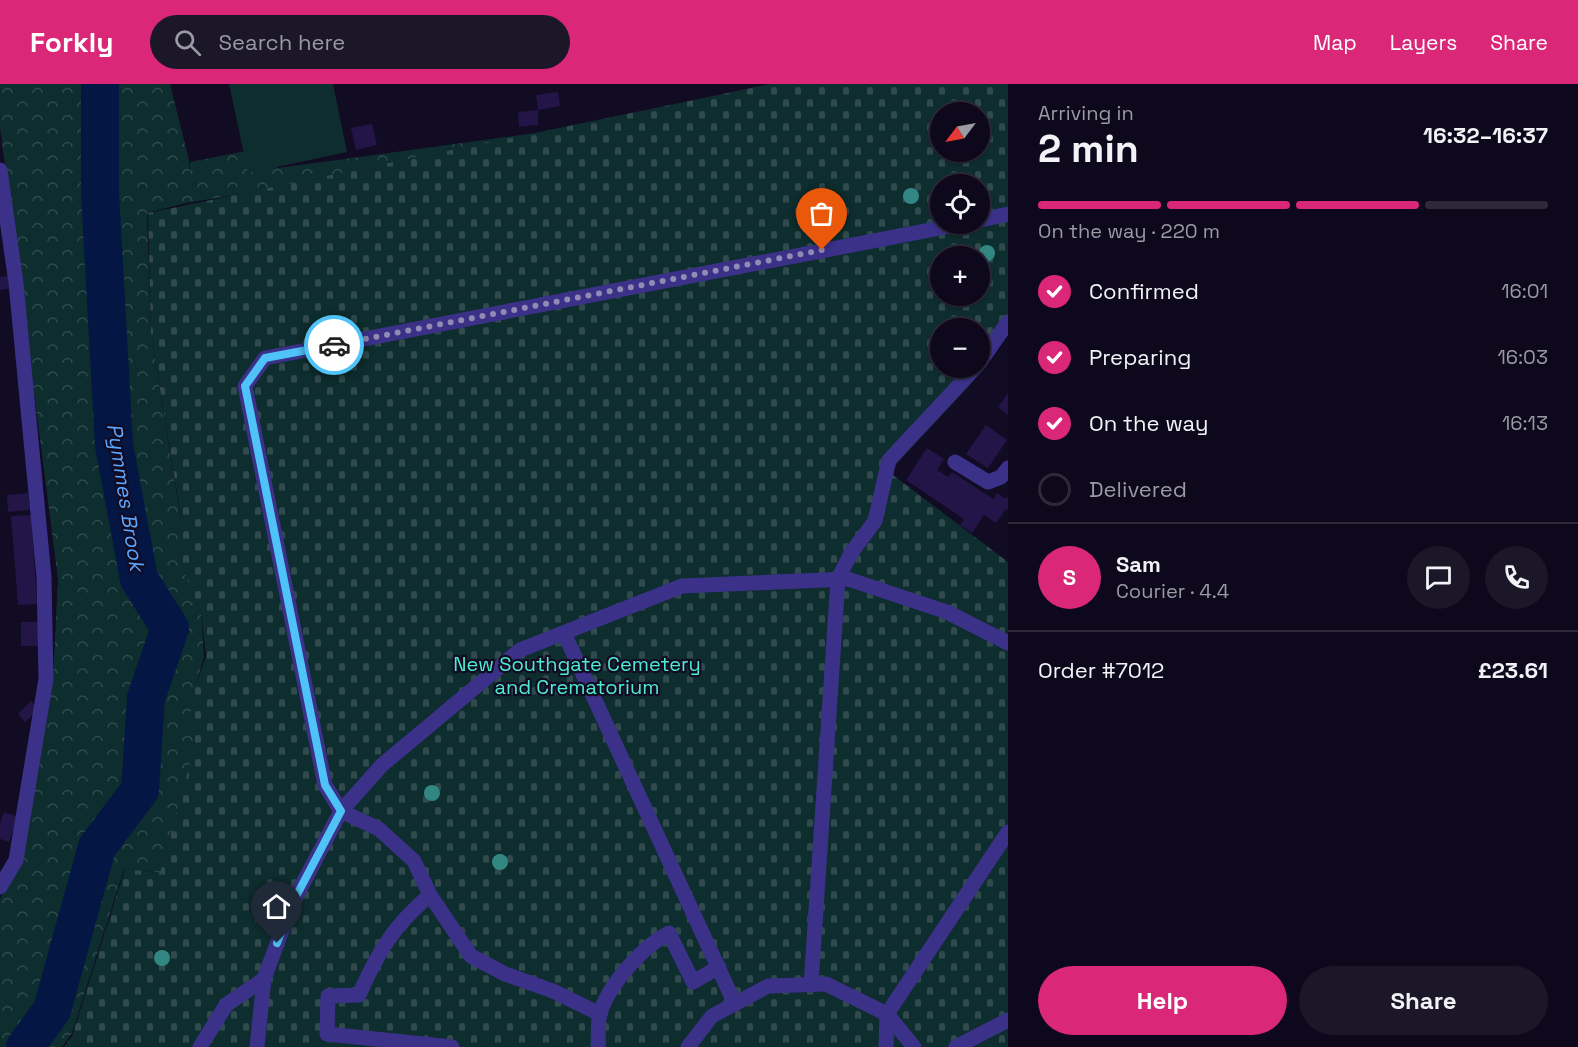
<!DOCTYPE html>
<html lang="en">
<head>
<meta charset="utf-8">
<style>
	body { margin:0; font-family:"Space Grotesk",sans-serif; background:#1b1628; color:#f1f3f6; height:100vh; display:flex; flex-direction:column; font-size:22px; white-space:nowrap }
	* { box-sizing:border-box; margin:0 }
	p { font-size:20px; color:#9a9aa3 }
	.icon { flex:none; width:33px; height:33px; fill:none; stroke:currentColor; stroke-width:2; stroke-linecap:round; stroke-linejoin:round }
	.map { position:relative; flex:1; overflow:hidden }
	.side { display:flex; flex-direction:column; background:#0d081b; width:570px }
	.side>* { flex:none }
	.needle { width:39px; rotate:238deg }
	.buttons { position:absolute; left:930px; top:18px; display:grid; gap:12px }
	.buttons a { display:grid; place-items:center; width:60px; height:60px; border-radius:50%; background:#0d081b; box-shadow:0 2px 4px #0004,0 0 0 2px #2d293a; font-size:30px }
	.pin { position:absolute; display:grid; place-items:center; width:51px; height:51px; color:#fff; margin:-62px -26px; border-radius:50% 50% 50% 0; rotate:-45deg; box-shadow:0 0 6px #0007 }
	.pin .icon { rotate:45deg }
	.courier { position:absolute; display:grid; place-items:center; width:60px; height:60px; margin:-30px; border:4px solid #4fc3f7; border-radius:50%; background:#fff; color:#222; box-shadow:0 2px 8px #0007 }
	.headline em { font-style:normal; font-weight:700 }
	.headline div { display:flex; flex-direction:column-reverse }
	.headline { display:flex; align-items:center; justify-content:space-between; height:102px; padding:0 30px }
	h1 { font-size:39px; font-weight:700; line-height:45px }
	.bar { display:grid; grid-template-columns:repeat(4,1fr); gap:9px 6px; align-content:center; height:72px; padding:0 30px }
	.bar i { height:8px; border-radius:4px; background:#2d293a }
	.bar .active { background:#db2777 }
	.bar p { grid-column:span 4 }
	.line { display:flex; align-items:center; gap:15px; padding:0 30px; border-top:2px solid #2d293a }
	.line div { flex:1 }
	.round { display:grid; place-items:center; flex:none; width:63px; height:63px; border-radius:32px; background:#1b1628 }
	ol { padding:0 30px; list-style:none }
	li { display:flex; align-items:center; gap:18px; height:66px }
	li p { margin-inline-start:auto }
	li .icon { padding:6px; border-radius:50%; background:#db2777; color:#fff; stroke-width:4 }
	li:last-child { color:#9a9aa3 }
	li i { width:33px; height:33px; border:3px solid #2d293a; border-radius:50% }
	.cta { display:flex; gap:12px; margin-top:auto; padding:12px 30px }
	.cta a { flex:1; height:69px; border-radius:36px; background:#db2777; color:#fff; font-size:24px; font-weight:700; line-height:69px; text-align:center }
	.cta a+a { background:#1b1628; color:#f1f3f6 }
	header { display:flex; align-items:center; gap:36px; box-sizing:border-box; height:84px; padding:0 30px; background:#db2777; color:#fff }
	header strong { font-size:28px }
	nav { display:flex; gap:33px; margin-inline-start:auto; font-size:21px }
	.search { width:420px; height:54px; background:#1b1628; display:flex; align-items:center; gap:15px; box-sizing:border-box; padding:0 21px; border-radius:33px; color:#9a9aa3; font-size:22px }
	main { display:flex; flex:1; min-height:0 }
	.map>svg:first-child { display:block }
</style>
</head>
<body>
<header>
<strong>Forkly</strong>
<div class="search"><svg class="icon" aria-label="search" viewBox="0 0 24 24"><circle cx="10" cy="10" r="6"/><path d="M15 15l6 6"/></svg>Search here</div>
<nav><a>Map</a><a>Layers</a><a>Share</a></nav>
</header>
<main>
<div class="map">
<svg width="1008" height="963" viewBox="0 0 1008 963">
	<defs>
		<pattern id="forest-crowns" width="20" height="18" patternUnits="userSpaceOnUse" patternTransform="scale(1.5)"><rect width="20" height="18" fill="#0e2d2e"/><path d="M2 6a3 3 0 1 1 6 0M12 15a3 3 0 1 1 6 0" fill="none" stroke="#304a4d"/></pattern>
		<pattern id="cemetery-stones" width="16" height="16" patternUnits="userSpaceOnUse" patternTransform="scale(1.5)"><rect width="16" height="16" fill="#0e2d2e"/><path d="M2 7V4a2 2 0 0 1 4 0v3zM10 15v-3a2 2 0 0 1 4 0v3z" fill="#304a4d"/></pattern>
	</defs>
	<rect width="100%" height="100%" fill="#110b24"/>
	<path fill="url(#forest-crowns)" d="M0,0H170L189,76V90L190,78L250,66L278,84L558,46L770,0H909L186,119L147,129L151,250L182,443V478L201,527L204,573L191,618L196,662L161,789L124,785L72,949L62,963H0V815L21,778L53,595L58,495L0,43Z"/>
	<path fill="url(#cemetery-stones)" fill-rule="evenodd" d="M771,0H1008V249L968,303L889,388L1008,478V963H64L72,952L125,785L160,789L195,662L190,618L206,572L201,527L181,481V434L151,250L148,129ZM940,28H980V68H940ZM940,100H980V140H940ZM940,172H980V212H940ZM940,244H980V284H940Z"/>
	<path fill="#0e2d2e" d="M229,0H333L347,68L248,89Z"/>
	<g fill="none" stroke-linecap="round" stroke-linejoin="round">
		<path stroke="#041644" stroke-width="38" d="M25,963L52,926L97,763L140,706L146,614L170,544L139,495L114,361L100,109V0"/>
	</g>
	<g fill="#231547">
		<path d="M558,8L560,22L538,26L536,11Z"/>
		<path d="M538,26V41L519,43L518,28Z"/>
		<path d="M372,40L377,61L356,66L351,44Z"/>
		<path d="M8,192L9,205L0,206V193Z"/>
		<path d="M1008,309V331L998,323Z"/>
		<path d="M986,341L1007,356L988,384L966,370Z"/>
		<path d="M927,364L944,375L937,386L948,393L952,388L993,415L997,409L1006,415L1008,412V426L1006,425L996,439L984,431L972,449L960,441L964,435L906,396Z"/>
		<path d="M28,409L30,426L8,428L7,411Z"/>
		<path d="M31,431L37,520L18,521L11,432Z"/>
		<rect x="21" y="538" width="19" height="24"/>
		<path d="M31,617L39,625L25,638L18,630Z"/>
		<path d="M4,728L18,733L9,758L0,755V740Z"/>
	</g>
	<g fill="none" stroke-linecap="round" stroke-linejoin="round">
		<g stroke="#3b3188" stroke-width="15">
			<path d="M0,86L16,199L44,493L46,595L16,776L0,803"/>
			<path d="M980,136L1008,130"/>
			<path d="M980,278L1008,238"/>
			<path d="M955,378L988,398L1001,393L1008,384"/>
			<path d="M564,549L735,920"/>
			<path d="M430,811C394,841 378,868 359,911L328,912L327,950L452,963"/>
			<path d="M811,901L838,495L851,469L875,437L889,376L975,284"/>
			<path d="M600,930L553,907L505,890L471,872L430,811L414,777L379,745L341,727L325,701L245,302L265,274L961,140"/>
			<path d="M200,963L226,921L264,895"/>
			<path d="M257,963L264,895L291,822L341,727L382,681L520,566L682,502L848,495L947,528L1008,559"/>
			<path d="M598,963C599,953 597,940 600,930C608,901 643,862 669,849L693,898L719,883"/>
			<path d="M688,963L712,932L768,902L826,900L887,930L914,963"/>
			<path d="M886,963L887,930L1008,748"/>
			<path d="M956,963L1008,936"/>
		</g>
	</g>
	<g fill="#328783">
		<circle cx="911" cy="112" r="8"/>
		<circle cx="987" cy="169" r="8"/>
		<circle cx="432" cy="709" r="8"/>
		<circle cx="500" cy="778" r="8"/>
		<circle cx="162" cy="874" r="8"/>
	</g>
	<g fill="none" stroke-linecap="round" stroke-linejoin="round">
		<path stroke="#928ab2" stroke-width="6" stroke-dasharray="0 10.8" d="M334,261L822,166"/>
		<path stroke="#4fc3f7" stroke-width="8" d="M277,859L291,822L341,727L325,701L245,302L265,274L334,261"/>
	</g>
	<g text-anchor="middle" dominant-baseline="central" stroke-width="4.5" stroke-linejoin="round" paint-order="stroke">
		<g font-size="20" fill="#4decd1" stroke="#110b24">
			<text x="577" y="580">New Southgate Cemetery<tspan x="577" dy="23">and Crematorium</tspan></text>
		</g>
		<g font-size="21" font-style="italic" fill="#5ca6ff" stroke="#110b24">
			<text transform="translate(126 413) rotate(81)">Pymmes Brook</text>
		</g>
	</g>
</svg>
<div class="buttons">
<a><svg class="needle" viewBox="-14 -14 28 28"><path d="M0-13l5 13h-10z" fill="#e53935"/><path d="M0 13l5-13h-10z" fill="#9a9aa3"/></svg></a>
<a><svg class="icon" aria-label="locate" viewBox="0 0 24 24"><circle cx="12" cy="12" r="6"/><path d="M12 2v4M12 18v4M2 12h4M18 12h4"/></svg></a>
<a>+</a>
<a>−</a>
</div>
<div class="pin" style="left:822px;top:166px;background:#ea580c"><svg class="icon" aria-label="bag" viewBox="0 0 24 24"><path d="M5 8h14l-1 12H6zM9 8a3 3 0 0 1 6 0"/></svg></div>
<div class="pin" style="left:277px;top:859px;background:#1f2937"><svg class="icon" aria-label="home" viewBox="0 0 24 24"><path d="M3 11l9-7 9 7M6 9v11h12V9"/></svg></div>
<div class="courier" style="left:334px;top:261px"><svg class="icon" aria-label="car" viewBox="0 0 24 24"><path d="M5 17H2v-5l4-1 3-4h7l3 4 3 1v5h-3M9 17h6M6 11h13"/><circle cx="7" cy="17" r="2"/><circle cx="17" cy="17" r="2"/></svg></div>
</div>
<section class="side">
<div class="headline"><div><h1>2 min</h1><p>Arriving in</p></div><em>16:32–16:37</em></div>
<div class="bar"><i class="active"></i><i class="active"></i><i class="active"></i><i></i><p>On the way · 220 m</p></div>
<ol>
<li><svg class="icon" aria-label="check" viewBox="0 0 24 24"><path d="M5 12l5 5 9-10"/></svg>Confirmed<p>16:01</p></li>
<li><svg class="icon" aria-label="check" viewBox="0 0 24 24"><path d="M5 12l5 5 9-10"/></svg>Preparing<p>16:03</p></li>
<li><svg class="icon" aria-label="check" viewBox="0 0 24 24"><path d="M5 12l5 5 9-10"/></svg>On the way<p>16:13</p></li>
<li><i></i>Delivered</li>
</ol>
<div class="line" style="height:108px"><b class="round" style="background:#db2777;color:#fff">S</b><div><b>Sam</b><p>Courier · 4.4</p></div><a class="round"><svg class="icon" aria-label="chat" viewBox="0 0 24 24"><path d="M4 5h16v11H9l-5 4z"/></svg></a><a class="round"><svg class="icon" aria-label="phone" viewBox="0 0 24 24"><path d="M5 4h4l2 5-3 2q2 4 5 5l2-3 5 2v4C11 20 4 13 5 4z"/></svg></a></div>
<div class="line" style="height:78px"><div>Order #7012</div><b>£23.61</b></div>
<div class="cta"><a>Help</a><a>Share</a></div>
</section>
</main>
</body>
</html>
